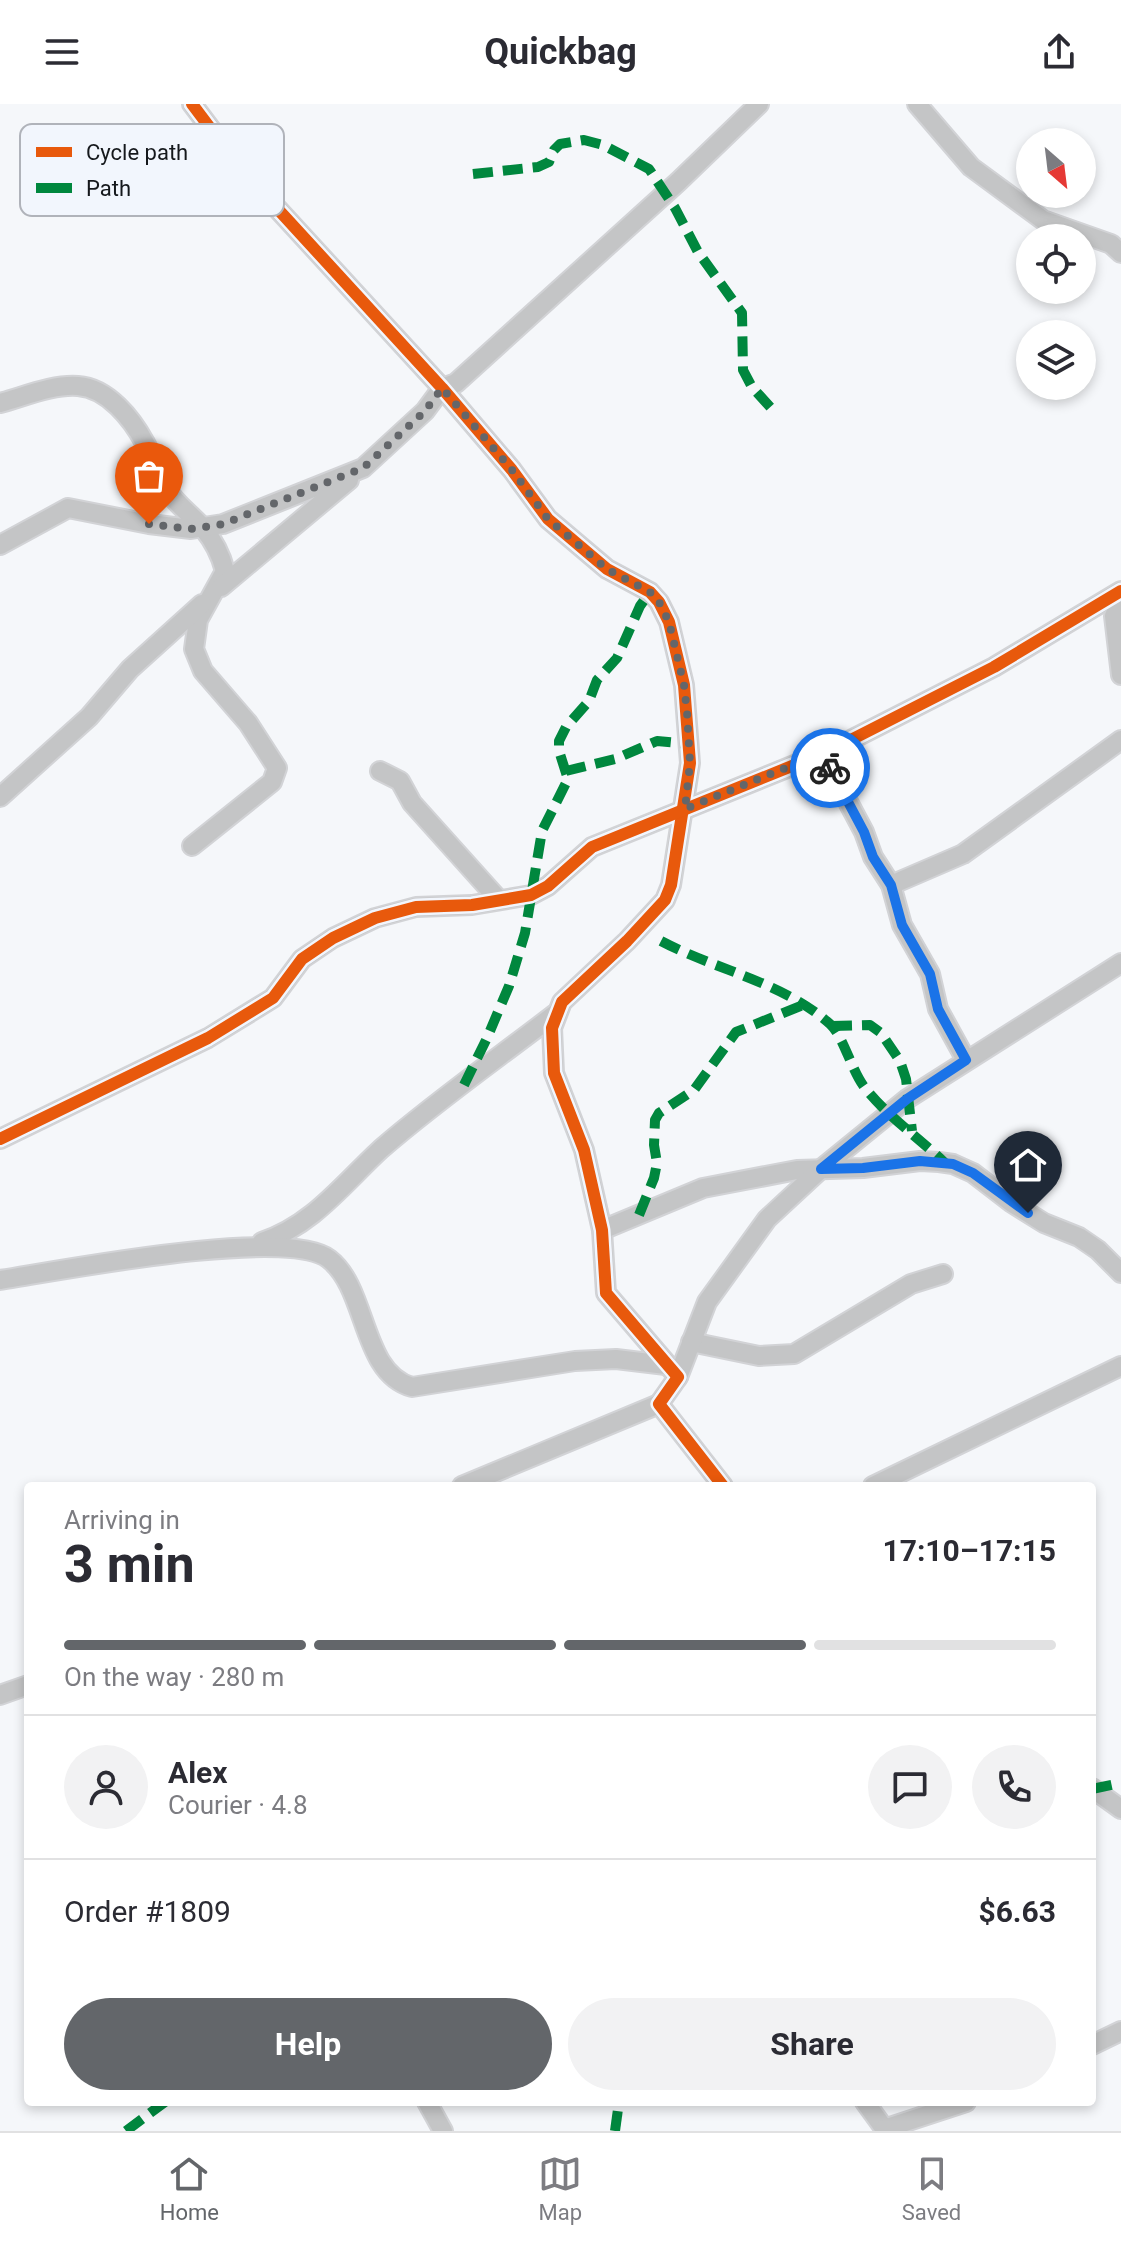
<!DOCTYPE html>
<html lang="en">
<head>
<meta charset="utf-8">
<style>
	body { margin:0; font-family:Roboto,sans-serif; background:#f2f2f3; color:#2b2b33; height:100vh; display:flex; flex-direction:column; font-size:30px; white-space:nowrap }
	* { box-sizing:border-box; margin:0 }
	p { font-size:26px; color:#7c7c81 }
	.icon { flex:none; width:44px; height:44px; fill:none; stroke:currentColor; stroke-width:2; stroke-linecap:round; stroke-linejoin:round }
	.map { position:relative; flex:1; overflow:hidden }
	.details { position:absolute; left:24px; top:1378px; width:1072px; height:624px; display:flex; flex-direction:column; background:#fff; border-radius:8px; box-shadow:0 4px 12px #0003 }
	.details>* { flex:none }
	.needle { width:52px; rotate:152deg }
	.tools { position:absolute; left:1016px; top:24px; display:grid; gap:16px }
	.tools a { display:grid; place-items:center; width:80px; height:80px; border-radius:50%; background:#fff; box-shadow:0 4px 12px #0003; font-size:40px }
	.pin { position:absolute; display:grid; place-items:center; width:68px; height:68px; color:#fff; margin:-82px -34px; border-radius:50% 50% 50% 0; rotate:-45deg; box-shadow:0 0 8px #0007 }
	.pin .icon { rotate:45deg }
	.courier { position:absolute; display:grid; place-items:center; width:80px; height:80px; margin:-40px; border:6px solid #1a73e8; border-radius:50%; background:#fff; color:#222; box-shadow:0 2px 10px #0007 }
	.head em { font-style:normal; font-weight:700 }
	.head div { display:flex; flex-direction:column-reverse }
	.head { display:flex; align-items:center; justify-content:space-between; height:136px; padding:0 40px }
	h1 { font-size:52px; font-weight:700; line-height:60px }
	.bar { display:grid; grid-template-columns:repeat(4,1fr); gap:12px 8px; align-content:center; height:96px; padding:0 40px }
	.bar i { height:10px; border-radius:6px; background:#e1e1e2 }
	.bar .active { background:#63666a }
	.bar p { grid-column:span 4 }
	.line { display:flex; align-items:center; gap:20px; padding:0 40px; border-top:2px solid #e1e1e2 }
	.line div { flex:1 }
	.round { display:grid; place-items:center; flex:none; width:84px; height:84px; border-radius:42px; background:#f2f2f3 }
	.cta { display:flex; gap:16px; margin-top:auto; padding:16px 40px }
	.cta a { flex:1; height:92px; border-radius:48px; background:#63666a; color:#fff; font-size:32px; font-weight:700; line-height:92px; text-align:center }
	.cta a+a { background:#f2f2f3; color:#2b2b33 }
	header { display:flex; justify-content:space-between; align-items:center; height:104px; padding:0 40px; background:#fff; font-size:36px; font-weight:700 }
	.tabs { display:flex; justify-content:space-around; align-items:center; height:112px; border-top:2px solid #e1e1e2; background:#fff; font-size:22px; color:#7c7c81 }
	.tabs a { display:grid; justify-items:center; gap:4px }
	.tabs .active { color:#63666a }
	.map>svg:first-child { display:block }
</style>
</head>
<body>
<header><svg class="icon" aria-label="menu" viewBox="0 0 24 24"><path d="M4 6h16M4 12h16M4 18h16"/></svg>Quickbag<svg class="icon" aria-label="share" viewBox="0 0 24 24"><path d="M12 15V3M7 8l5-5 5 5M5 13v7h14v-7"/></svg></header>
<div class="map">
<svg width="1121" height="2027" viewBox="0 0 1121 2027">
	<rect width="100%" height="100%" fill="#f5f7fa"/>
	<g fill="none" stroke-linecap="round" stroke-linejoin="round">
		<g stroke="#d2d3d6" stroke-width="22">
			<g id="minor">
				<path d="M192,0L241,65L442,284L512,366L548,415L607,465L650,488L659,498L669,518L684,581L690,659L671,781L665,796L627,837L562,898L552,924L554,969L584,1046L602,1126L606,1189L678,1273L659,1300L723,1382"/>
				<path d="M917,0L971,63L1043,116L1111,140L1121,149"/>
				<path d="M442,284L456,279L678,78L759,0"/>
				<path d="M0,299C23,293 53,280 78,282C108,284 132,315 145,339C153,353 157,370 166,384C175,400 191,410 203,424C213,436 221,451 225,467L198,516L194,545L203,567L248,619L277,664L272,678L192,742"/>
				<path d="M0,441L68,404L149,420L191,425L223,420L363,364L425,307L442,284"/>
				<path d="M221,483L349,376"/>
				<path d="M1121,498L1114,512L1121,571"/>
				<path d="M822,649L864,728L873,753L891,781L902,821L930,870L938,905L966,956"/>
				<path d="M380,667L400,677L412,699L499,796"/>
				<path d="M0,693L89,613L130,565L202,500"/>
				<path d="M891,781L963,750L1121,636"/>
				<path d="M0,1035L208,934L273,894L302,855L333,834L375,814L416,803L472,801L531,791L548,782L592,743L829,647L994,563L1121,487"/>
				<path d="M602,1126L703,1084L797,1066L863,1064L920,1057L939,1058L953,1060L973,1069L1012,1099L1044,1119L1079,1133L1098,1146L1121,1169"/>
				<path d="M262,1138C313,1121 343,1080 381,1045C435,998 498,954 555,910"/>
				<path d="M0,1176C58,1167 288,1122 329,1155C368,1185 361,1269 412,1283L575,1257L616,1255L666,1261"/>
				<path d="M691,1238L759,1252L794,1250L911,1180L943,1170"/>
				<path d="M678,1273L707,1198L767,1115L821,1065L907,995L1121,859"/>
				<path d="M462,1382L659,1300"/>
				<path d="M873,1382L1121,1262"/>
				<path d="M0,1591L28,1581"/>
				<path d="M1092,1684L1121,1705"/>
				<path d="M1092,1941L1121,1927"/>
				<path d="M427,1998L443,2027"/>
				<path d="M865,1998L886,2027"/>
				<path d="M884,2025L966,1998"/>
			</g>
		</g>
		<use href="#minor" stroke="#c4c5c6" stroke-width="18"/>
		<g stroke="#00873e" stroke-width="10" stroke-dasharray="20 10" stroke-linecap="butt">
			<path d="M473,70L538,63L549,58L554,46L560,40L584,36L603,41L649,65L675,104L698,148L742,209L743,266L752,283L771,304"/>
			<path d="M566,667L615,655L657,637L689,640"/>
			<path d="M661,837C716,866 783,878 830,920C844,933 851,966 865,984C887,1012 919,1034 945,1059"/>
			<path d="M832,922L870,921L881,929L900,957L906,975L912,1027"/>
			<path d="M464,981L487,934L509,882L525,829L542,727L566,679L567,672L559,647V637L566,623L589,597L597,576L617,554L640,502L650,488"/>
			<path d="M639,1111L654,1074L657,1059L654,1041L655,1016L659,1009L694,986L736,928L803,901"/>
			<path d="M1092,1685L1121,1679"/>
			<path d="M126,2027L165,1998"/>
			<path d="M615,2027L619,1998"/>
		</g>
		<g stroke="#f2f6fd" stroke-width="17">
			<g id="cycleway">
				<path d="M192,0L241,65L442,284L512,366L548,415L607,465L650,488L659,498L669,518L684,581L690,659L671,781L665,796L627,837L562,898L552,924L554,969L584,1046L602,1126L606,1189L678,1273L659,1300L723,1382"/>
				<path d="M0,1035L208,934L273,894L302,855L333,834L375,814L416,803L472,801L531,791L548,782L592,743L829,647L994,563L1121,487"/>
			</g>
		</g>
		<use href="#cycleway" stroke="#e8590c" stroke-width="12"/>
	</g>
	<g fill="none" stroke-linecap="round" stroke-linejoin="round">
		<path stroke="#63666a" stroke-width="8" stroke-dasharray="0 14.4" d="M149,420L191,425L223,420L363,364L425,307L442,284L512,366L548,415L607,465L650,488L659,498L669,518L684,581L687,608L690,659L685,705L822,649L830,664"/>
		<path stroke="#1a73e8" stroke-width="10" d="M830,664L864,728L873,753L891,781L902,821L930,870L938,905L966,956L907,995L821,1065L863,1064L920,1057L953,1060L973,1069L1028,1109"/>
	</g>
	<rect x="20" y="20" width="264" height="92" rx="12" fill="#f2f6fd" stroke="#b0b3ba" stroke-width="2"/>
	<rect x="36" y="43" width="36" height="10" fill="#e8590c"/>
	<rect x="36" y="79" width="36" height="10" fill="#00873e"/>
	<g font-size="22" fill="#15181c">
		<text x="86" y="56">Cycle path</text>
		<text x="86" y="92">Path</text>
	</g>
</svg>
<div class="tools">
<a><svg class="needle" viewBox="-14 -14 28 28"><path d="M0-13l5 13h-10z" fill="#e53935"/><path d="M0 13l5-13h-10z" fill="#7c7c81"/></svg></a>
<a><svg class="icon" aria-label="locate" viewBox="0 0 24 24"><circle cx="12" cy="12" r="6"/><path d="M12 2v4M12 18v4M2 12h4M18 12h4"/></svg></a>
<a><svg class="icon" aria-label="layers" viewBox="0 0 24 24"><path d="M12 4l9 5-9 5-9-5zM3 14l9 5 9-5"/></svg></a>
</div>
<div class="pin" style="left:149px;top:420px;background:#ea580c"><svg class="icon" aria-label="bag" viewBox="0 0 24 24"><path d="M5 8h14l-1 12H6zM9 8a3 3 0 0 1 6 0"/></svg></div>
<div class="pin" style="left:1028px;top:1109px;background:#1f2937"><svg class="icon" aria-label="home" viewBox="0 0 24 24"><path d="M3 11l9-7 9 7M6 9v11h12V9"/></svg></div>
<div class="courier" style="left:830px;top:664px"><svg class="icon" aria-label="bike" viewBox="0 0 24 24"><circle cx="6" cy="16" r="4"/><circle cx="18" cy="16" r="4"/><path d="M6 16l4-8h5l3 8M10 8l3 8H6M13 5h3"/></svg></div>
<section class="details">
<div class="head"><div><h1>3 min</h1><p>Arriving in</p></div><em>17:10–17:15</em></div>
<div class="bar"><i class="active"></i><i class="active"></i><i class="active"></i><i></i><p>On the way · 280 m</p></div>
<div class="line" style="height:144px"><a class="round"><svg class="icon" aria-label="person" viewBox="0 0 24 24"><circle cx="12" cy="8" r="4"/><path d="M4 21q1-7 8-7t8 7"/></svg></a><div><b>Alex</b><p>Courier · 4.8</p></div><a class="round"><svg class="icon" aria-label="chat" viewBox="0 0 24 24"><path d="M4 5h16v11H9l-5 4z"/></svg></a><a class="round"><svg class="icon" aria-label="phone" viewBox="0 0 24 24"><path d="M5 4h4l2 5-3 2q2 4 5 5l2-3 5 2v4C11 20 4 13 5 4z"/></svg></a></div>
<div class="line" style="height:104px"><div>Order #1809</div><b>$6.63</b></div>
<div class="cta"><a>Help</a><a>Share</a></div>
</section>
</div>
<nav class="tabs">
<a class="active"><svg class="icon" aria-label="home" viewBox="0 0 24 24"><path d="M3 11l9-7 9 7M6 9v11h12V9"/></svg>Home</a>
<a><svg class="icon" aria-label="map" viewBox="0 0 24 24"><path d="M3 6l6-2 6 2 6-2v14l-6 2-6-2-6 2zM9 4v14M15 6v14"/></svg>Map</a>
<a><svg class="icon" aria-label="saved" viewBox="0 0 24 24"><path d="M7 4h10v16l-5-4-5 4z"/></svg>Saved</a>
</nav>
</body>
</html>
